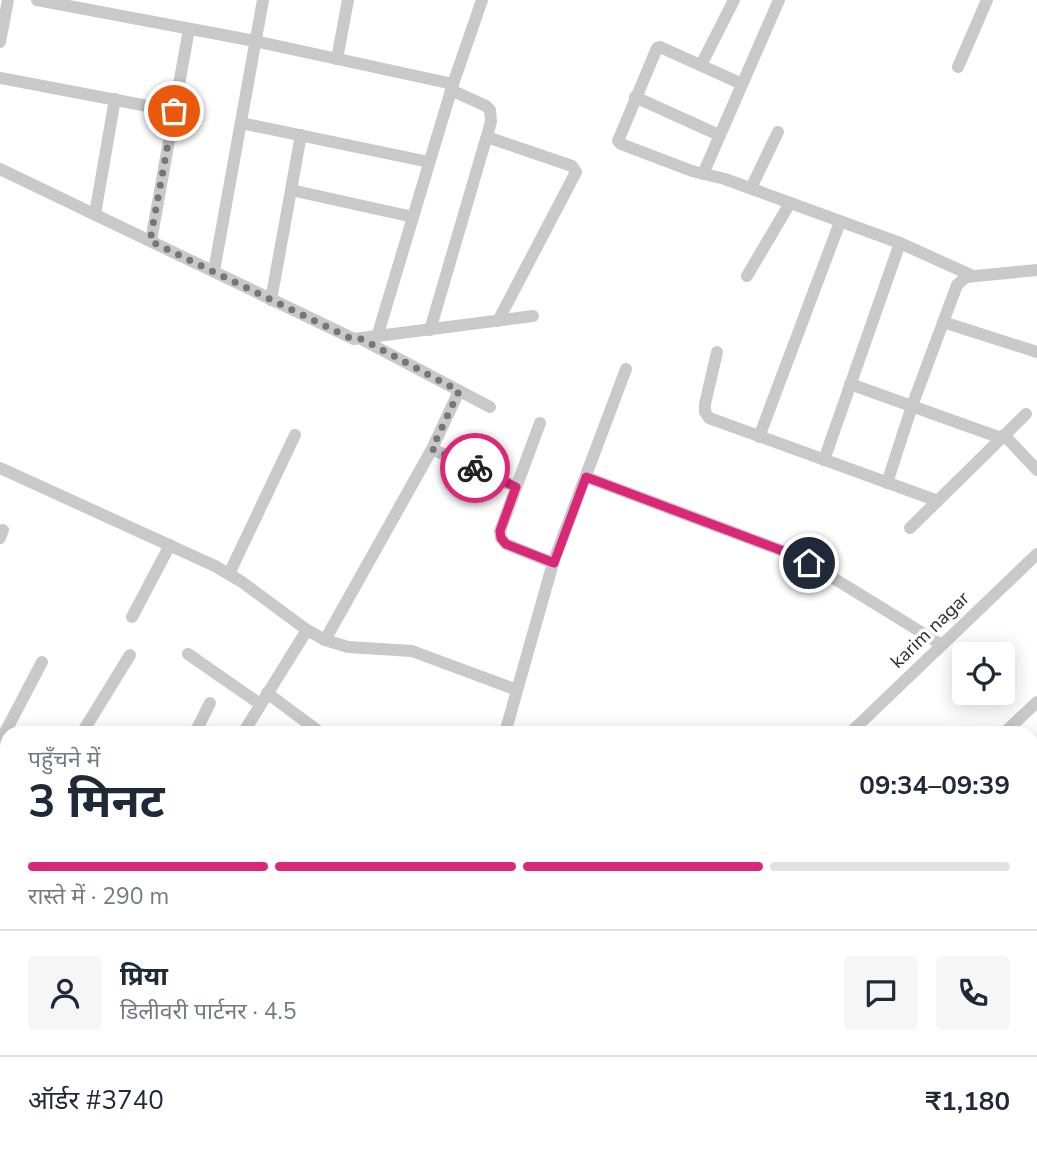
<!DOCTYPE html>
<html lang="hi">
<head>
<meta charset="utf-8">
<style>
	body { margin:0; font-family:"Nunito Sans","Noto Sans Devanagari",sans-serif; background:#f6f6f7; color:#1f2937; height:100vh; display:flex; flex-direction:column; font-size:26px; white-space:nowrap }
	* { box-sizing:border-box; margin:0 }
	p { font-size:23px; color:#747a83 }
	.icon { flex:none; width:38px; height:38px; fill:none; stroke:currentColor; stroke-width:2; stroke-linecap:round; stroke-linejoin:round }
	.map { position:relative; flex:1; overflow:hidden }
	.sheet { position:absolute; left:0px; top:726px; width:1038px; height:436px; display:flex; flex-direction:column; background:#fff; border-radius:21px 21px 0 0; box-shadow:0 4px 18px #0003 }
	.sheet>* { flex:none }
	.fabs { position:absolute; left:952px; top:642px; display:grid; gap:14px }
	.fabs a { display:grid; place-items:center; width:63px; height:63px; border-radius:7px; background:#fff; box-shadow:0 4px 18px #0003; font-size:35px }
	.pin { position:absolute; display:grid; place-items:center; width:60px; height:60px; color:#fff; margin:-30px; border:4px solid #fff; border-radius:50%; box-shadow:0 2px 7px #0007 }
	.courier { position:absolute; display:grid; place-items:center; width:70px; height:70px; margin:-35px; border:5px solid #db2777; border-radius:50%; background:#fff; color:#222; box-shadow:0 2px 9px #0007 }
	.summary em { font-style:normal; font-weight:700 }
	.summary div { display:flex; flex-direction:column-reverse }
	.summary { display:flex; align-items:center; justify-content:space-between; height:119px; padding:0 28px }
	h1 { font-size:46px; font-weight:700; line-height:52px }
	.bar { display:grid; grid-template-columns:repeat(4,1fr); gap:10px 7px; align-content:center; height:84px; padding:0 28px }
	.bar i { height:9px; border-radius:5px; background:#e0e1e3 }
	.bar .on { background:#db2777 }
	.bar p { grid-column:span 4 }
	.line { display:flex; align-items:center; gap:18px; padding:0 28px; border-top:2px solid #e0e1e3 }
	.line div { flex:1 }
	.round { display:grid; place-items:center; flex:none; width:74px; height:74px; border-radius:7px; background:#f6f6f7 }
	.map>svg:first-child { display:block }
</style>
</head>
<body>
<div class="map">
<svg width="1037" height="1161" viewBox="0 0 1037 1161">
	<rect width="100%" height="100%" fill="#fff"/>
	<g fill="none" stroke-linecap="round" stroke-linejoin="round">
		<g stroke="#c9c9c9" stroke-width="12">
			<path d="M37,0L255,41L453,84"/>
			<path d="M0,42L8,0"/>
			<path d="M337,59L348,0"/>
			<path d="M701,65L734,0"/>
			<path d="M958,67L987,0"/>
			<path d="M0,78L174,111"/>
			<path d="M742,84L660,47L657,48L618,141L621,144L692,171L725,179L900,243L973,276"/>
			<path d="M635,97L719,135"/>
			<path d="M241,123L429,162"/>
			<path d="M487,137L572,166L576,172L498,321"/>
			<path d="M0,169L354,339L533,316"/>
			<path d="M703,174L779,0"/>
			<path d="M751,188L778,132"/>
			<path d="M291,190L413,217"/>
			<path d="M95,214L115,99"/>
			<path d="M151,241L189,29"/>
			<path d="M214,271L263,0"/>
			<path d="M747,276L790,203"/>
			<path d="M271,300L301,135"/>
			<path d="M943,322L1037,352"/>
			<path d="M430,330L491,122L490,110L486,106L451,90"/>
			<path d="M377,337L453,84L482,0"/>
			<path d="M363,340L490,407"/>
			<path d="M717,352L705,404V412L709,418L938,501"/>
			<path d="M850,384L1001,438"/>
			<path d="M540,423L500,531L501,538L506,544L553,563"/>
			<path d="M1004,435L1037,470"/>
			<path d="M759,437L840,222"/>
			<path d="M432,449L516,487"/>
			<path d="M824,460L900,243"/>
			<path d="M0,468L215,566L242,582L307,630L325,640L348,647L412,651L517,690"/>
			<path d="M586,477L783,551L809,563L942,645"/>
			<path d="M887,483L912,406L957,285L966,277L1037,270"/>
			<path d="M910,528L1026,414"/>
			<path d="M0,538L3,530"/>
			<path d="M229,574L295,435"/>
			<path d="M132,617L170,545"/>
			<path d="M325,640L432,449L459,391"/>
			<path d="M188,654L260,704"/>
			<path d="M267,693L321,733"/>
			<path d="M82,733L130,655"/>
			<path d="M195,733L210,703"/>
			<path d="M243,733L307,630"/>
			<path d="M505,733L553,563L626,369"/>
			<path d="M850,733L1037,554"/>
			<path d="M1004,733L1037,702"/>
			<path d="M0,742L42,662"/>
			<path d="M0,758L7,762"/>
			<path d="M0,828L7,832"/>
			<path d="M1031,829L1037,823"/>
			<path d="M1031,876L1037,883"/>
			<path d="M0,926L7,911"/>
			<path d="M1031,990L1037,980"/>
			<path d="M0,995L7,999"/>
			<path d="M1031,1126L1037,1129"/>
			<path d="M762,1155L769,1161"/>
			<path d="M859,1155L871,1161"/>
			<path d="M249,1161L252,1155"/>
			<path d="M368,1161L369,1155"/>
			<path d="M402,1161L409,1155"/>
			<path d="M522,1161L528,1155"/>
			<path d="M602,1161L608,1155"/>
			<path d="M730,1161L733,1155"/>
			<path d="M794,1161L796,1155"/>
			<path d="M1032,1161L1037,1151"/>
		</g>
	</g>
	<g fill="none" stroke-linecap="round" stroke-linejoin="round">
		<path stroke="#767676" stroke-width="7" stroke-dasharray="0 12.6" d="M174,111L150,241L350,338L362,339L459,391L432,449L475,468"/>
		<path stroke="#db2777" stroke-width="9" d="M475,468L516,487L500,531L501,538L506,544L554,563L586,477L783,551L809,563"/>
	</g>
	<g text-anchor="middle" dominant-baseline="central" stroke-width="7" stroke-linejoin="round" paint-order="stroke">
		<g font-size="19" fill="#2c2c2c" stroke="#fff">
			<text transform="translate(930 630) rotate(-44)">karim nagar</text>
		</g>
	</g>
</svg>
<div class="fabs">
<a><svg class="icon" aria-label="locate" viewBox="0 0 24 24"><circle cx="12" cy="12" r="6"/><path d="M12 2v4M12 18v4M2 12h4M18 12h4"/></svg></a>
</div>
<div class="pin" style="left:174px;top:111px;background:#ea580c"><svg class="icon" aria-label="bag" viewBox="0 0 24 24"><path d="M5 8h14l-1 12H6zM9 8a3 3 0 0 1 6 0"/></svg></div>
<div class="pin" style="left:809px;top:563px;background:#1f2937"><svg class="icon" aria-label="home" viewBox="0 0 24 24"><path d="M3 11l9-7 9 7M6 9v11h12V9"/></svg></div>
<div class="courier" style="left:475px;top:468px"><svg class="icon" aria-label="bike" viewBox="0 0 24 24"><circle cx="6" cy="16" r="4"/><circle cx="18" cy="16" r="4"/><path d="M6 16l4-8h5l3 8M10 8l3 8H6M13 5h3"/></svg></div>
<section class="sheet">
<div class="summary"><div><h1>3 मिनट</h1><p>पहुँचने में</p></div><em>09:34–09:39</em></div>
<div class="bar"><i class="on"></i><i class="on"></i><i class="on"></i><i></i><p>रास्ते में · 290 m</p></div>
<div class="line" style="height:126px"><a class="round"><svg class="icon" aria-label="person" viewBox="0 0 24 24"><circle cx="12" cy="8" r="4"/><path d="M4 21q1-7 8-7t8 7"/></svg></a><div><b>प्रिया</b><p>डिलीवरी पार्टनर · 4.5</p></div><a class="round"><svg class="icon" aria-label="chat" viewBox="0 0 24 24"><path d="M4 5h16v11H9l-5 4z"/></svg></a><a class="round"><svg class="icon" aria-label="phone" viewBox="0 0 24 24"><path d="M5 4h4l2 5-3 2q2 4 5 5l2-3 5 2v4C11 20 4 13 5 4z"/></svg></a></div>
<div class="line" style="height:91px"><div>ऑर्डर #3740</div><b>₹1,180</b></div>
</section>
</div>
</body>
</html>
